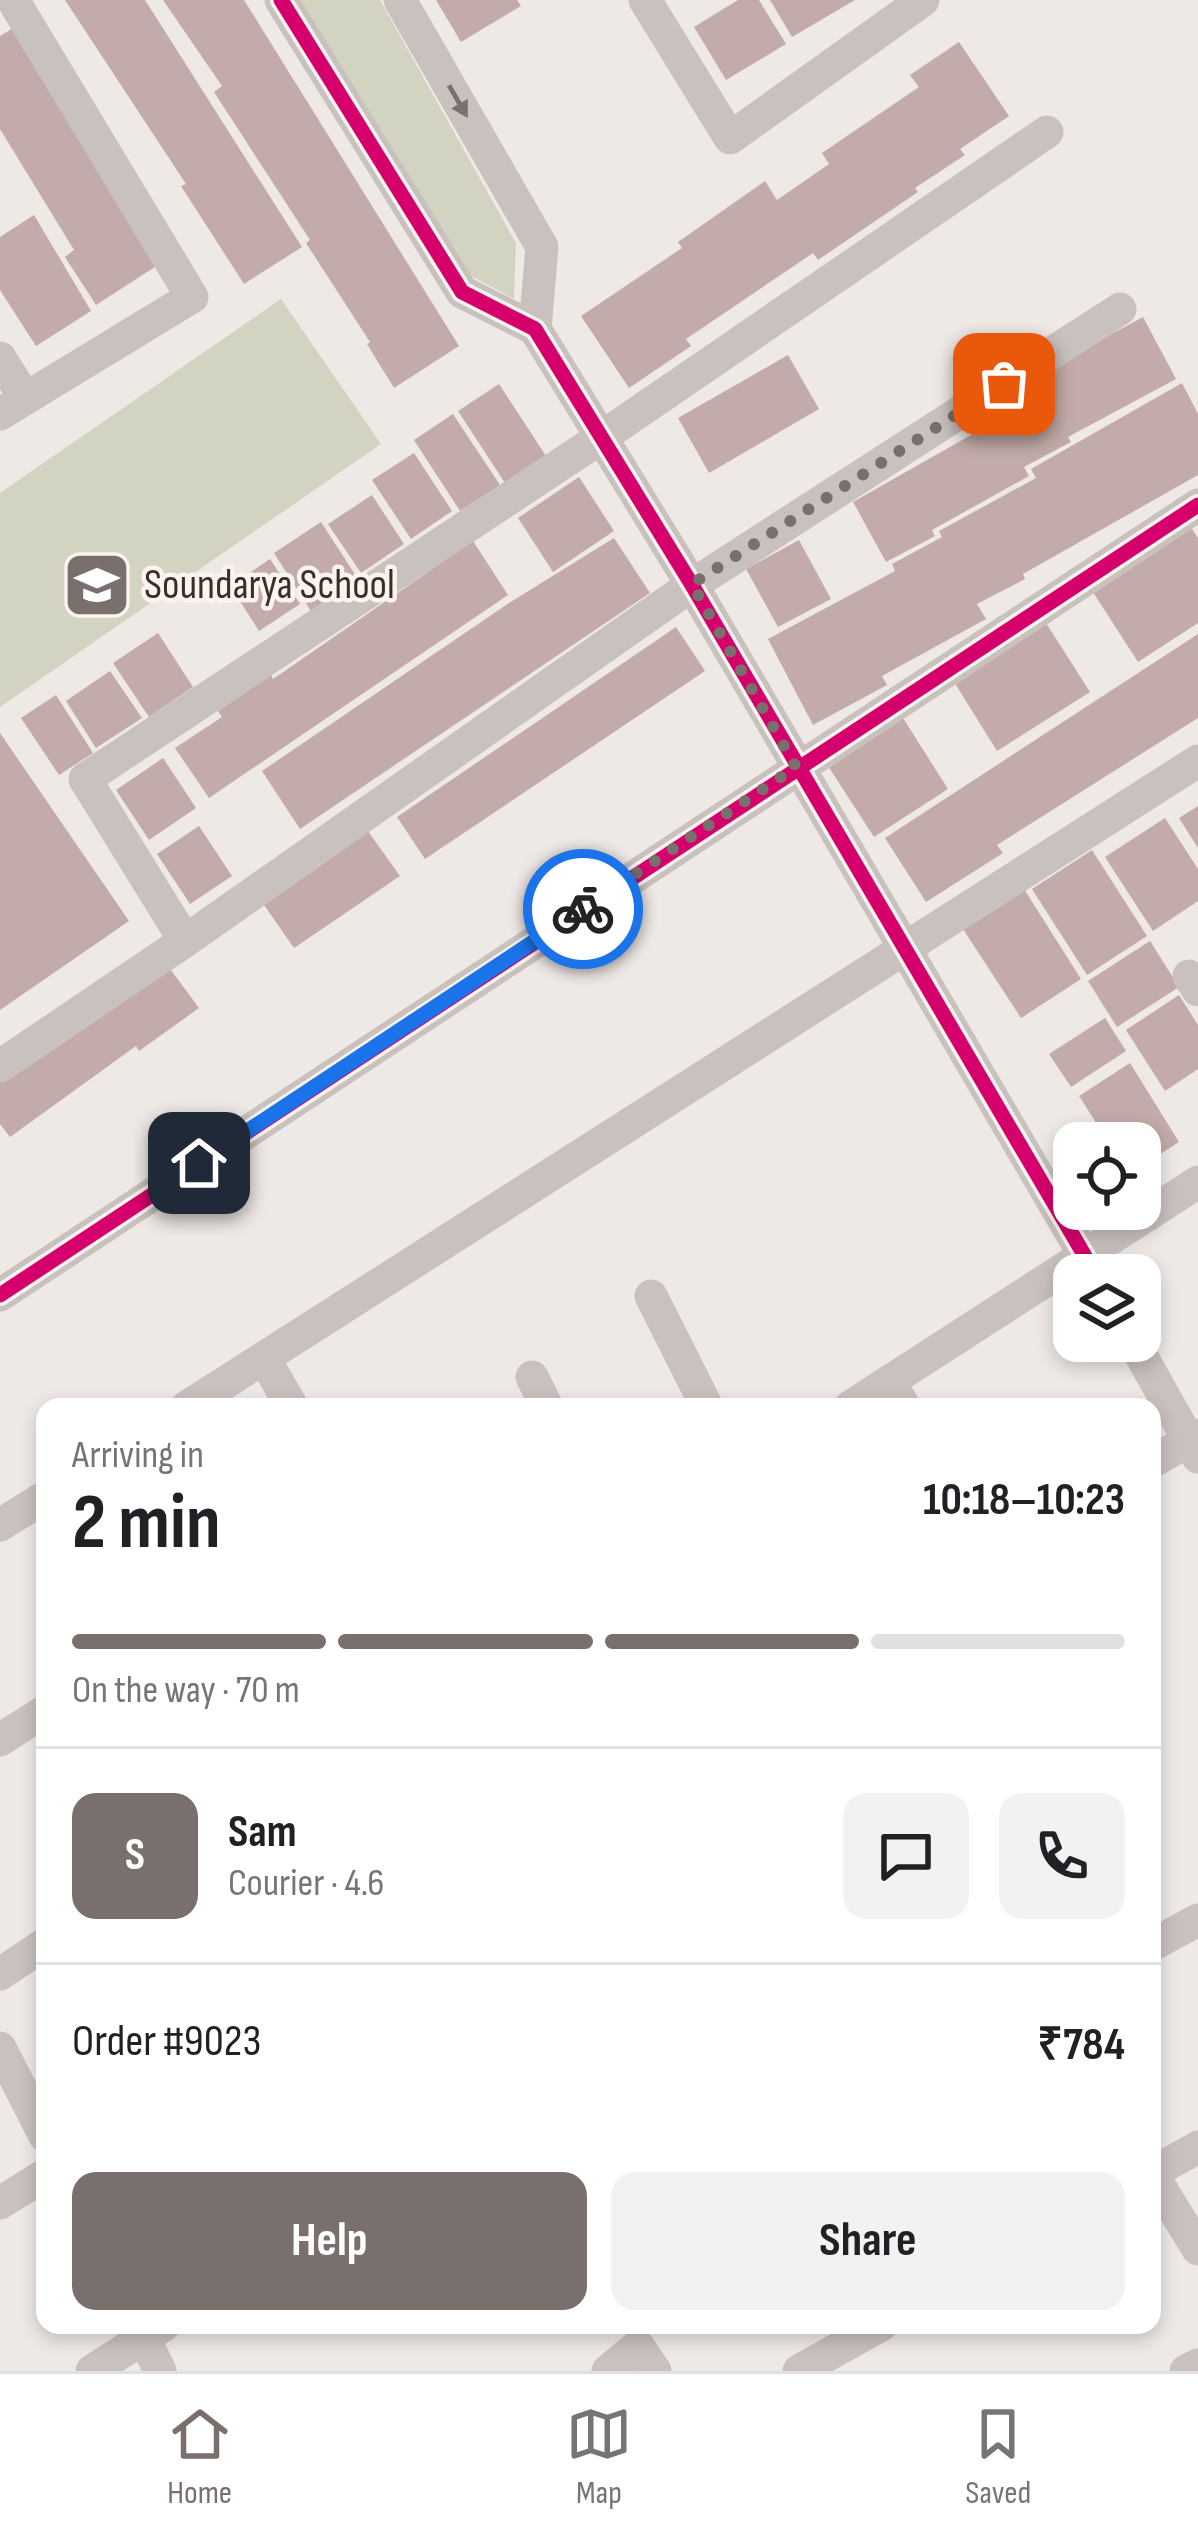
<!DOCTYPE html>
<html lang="en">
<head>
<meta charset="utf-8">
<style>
	body { margin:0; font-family:"Sofia Sans Condensed",sans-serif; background:#f2f2f2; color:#202124; height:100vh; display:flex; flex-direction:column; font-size:45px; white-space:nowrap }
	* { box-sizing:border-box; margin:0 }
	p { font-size:39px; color:#757577 }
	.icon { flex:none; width:66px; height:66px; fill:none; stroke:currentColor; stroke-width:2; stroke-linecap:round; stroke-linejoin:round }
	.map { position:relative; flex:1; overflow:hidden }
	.side { position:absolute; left:36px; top:1398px; width:1125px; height:936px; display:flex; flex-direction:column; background:#fff; border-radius:24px; box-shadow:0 6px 18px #0003 }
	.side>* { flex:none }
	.buttons { position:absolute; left:1053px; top:1122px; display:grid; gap:24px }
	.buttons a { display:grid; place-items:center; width:108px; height:108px; border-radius:24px; background:#fff; box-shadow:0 6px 18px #0003; font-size:60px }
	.pin { position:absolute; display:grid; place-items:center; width:102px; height:102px; color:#fff; margin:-51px; border-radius:24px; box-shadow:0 6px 18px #0006 }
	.courier { position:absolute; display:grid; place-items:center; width:120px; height:120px; margin:-60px; border:9px solid #1a73e8; border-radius:50%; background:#fff; color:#222; box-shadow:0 3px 15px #0007 }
	.summary em { font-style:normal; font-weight:700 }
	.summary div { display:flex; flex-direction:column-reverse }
	.summary { display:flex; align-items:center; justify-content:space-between; height:204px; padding:0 36px }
	h1 { font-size:78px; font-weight:700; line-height:90px }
	.bar { display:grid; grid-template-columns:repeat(4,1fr); gap:18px 12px; align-content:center; height:144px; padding:0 36px }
	.bar i { height:15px; border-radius:9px; background:#e0e0e0 }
	.bar .active { background:#796f6d }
	.bar p { grid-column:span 4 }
	.line { display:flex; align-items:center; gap:30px; padding:0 36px; border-top:3px solid #e0e0e0 }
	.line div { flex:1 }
	.round { display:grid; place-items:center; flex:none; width:126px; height:126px; border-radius:24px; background:#f2f2f2 }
	.button { display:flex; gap:24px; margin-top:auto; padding:24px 36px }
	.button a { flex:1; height:138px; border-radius:24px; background:#796f6d; color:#fff; font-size:48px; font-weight:700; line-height:138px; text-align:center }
	.button a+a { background:#f2f2f2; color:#202124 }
	.menu { display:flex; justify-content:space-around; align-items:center; height:168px; border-top:3px solid #e0e0e0; background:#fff; font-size:33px; color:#757577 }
	.menu a { display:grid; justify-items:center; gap:6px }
	.menu .active { color:#796f6d }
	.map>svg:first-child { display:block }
</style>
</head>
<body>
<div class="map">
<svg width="1198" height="2371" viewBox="0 0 1198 2371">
	<rect width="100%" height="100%" fill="#efe9e6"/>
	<g fill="#d3d3c1">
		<path d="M295,0H380L516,243L514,299L462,271Z"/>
		<path d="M281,299L381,444L0,707V493Z"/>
	</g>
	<g fill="#c2aba8">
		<path d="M65,0H145L302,247L244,284L181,186L186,184Z"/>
		<path d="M163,0H244L459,346L394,388L367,344L370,342L306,243L310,240L214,92L222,86Z"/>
		<path d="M436,0H517L521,6L461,42Z"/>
		<path d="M738,0H759L786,44L726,80L694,27Z"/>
		<path d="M770,0H855L792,37Z"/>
		<path d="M18,25L161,263L96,305L65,257L74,250L0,129V36Z"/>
		<path d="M959,42L1009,116L960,149L965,155L915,188L918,192L818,260L813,253L686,339L691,346L629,388L581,316L682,248L678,242L765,181L777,200L829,164L822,153L919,87L910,75Z"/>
		<path d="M34,215L91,311L36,346L0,290V237Z"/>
		<path d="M1143,317L1176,379L1068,437L1071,442L1024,467L1029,476L932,530L935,536L886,562L853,502L999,419L996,415L1043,389L1035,375Z"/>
		<path d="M788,355L819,409L709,473L678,418Z"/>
		<path d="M1182,383L1198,414V475L1023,574L1025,579L977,604L986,619L882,676L887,685L813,725L768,639L895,571L892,564L942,537L939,531L1036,478L1031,469Z"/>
		<path d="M499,384L546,456L505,483L458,411Z"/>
		<path d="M453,414L500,485L460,511L414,440Z"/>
		<path d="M414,453L452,511L411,539L372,480Z"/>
		<path d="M579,477L614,531L553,572L518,518Z"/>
		<path d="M372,495L404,544L361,573L328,524Z"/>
		<path d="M321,522L358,579L311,611L274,553Z"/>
		<path d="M1190,526L1198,538V623L1138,662L1091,589Z"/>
		<path d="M614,538L650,593L300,829L262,771L509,603Z"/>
		<path d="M799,540L831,599L778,627L746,569Z"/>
		<path d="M473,541L508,595L209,798L175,748L222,717L218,711L271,675L273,679Z"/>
		<path d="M270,559L300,604L259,631L230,586Z"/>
		<path d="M1046,623L1090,692L997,751L954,682Z"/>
		<path d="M676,627L705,671L425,859L397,817Z"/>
		<path d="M158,633L193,687L149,717L113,663Z"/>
		<path d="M1198,634V718L997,845L1003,853L926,902L885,838Z"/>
		<path d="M110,671L142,718L96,748L66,701Z"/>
		<path d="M56,695L93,753L59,775L21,718Z"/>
		<path d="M903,718L948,789L874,837L828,766Z"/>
		<path d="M0,733L129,921L0,1010Z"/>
		<path d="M163,758L196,808L149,840L116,790Z"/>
		<path d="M1198,806V848L1179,818Z"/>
		<path d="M1165,818L1198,869V901L1153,931L1105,857Z"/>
		<path d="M199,826L232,876L190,904L157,854Z"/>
		<path d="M365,827L400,876L294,948L262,902Z"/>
		<path d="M1092,850L1147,936L1087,975L1032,889Z"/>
		<path d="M1024,889L1081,979L1021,1018L963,929Z"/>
		<path d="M1150,941L1179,987L1117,1027L1088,981Z"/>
		<path d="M165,962L199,1008L139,1051L136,1046L10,1137L0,1124V1074Z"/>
		<path d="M1179,995L1198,1025V1069L1165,1091L1126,1030Z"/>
		<path d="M1105,1018L1126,1051L1071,1087L1049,1054Z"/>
		<path d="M1130,1063L1179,1142L1140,1167V1143H1109L1079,1096Z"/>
	</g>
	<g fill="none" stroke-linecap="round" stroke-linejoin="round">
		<g stroke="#c9c1be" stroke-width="33">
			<path d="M281,0L462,292L535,329L692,585L1096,1275"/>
			<path d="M400,0L542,247L535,329"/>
			<path d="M645,0L730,138L923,0"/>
			<path d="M0,358L25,398"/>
			<path d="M0,414L192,297L13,0"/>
			<path d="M185,941L85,779L602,437L1047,132"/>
			<path d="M1189,976L1198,990"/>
			<path d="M0,1066L185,941L692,585L1120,309"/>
			<path d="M0,1295L1198,505"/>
			<path d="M651,1296L707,1407"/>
			<path d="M1133,1341L1198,1457"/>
			<path d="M264,1358L292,1407"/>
			<path d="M532,1377L547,1407"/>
			<path d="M187,1407L1198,761"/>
			<path d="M850,1407L890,1381"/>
			<path d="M904,1407L890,1381L1198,1182"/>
			<path d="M1152,1462L1198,1435"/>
			<path d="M0,1525L45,1497"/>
			<path d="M0,1740L45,1711"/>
			<path d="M1152,1945L1198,1920"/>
			<path d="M0,1974L45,1944"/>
			<path d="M0,2048L45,2136"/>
			<path d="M1152,2173L1198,2147"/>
			<path d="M1152,2174L1198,2249"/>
			<path d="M0,2203L45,2175"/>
			<path d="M138,2325L160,2371"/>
			<path d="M92,2371L164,2325"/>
			<path d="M608,2371L638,2346L655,2371"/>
			<path d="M799,2371L881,2325"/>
			<path d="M1186,2371L1198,2365"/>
		</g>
		<g stroke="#faf3ee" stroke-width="22">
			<g id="cycleway">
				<path d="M281,0L462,292L535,329L692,585L1096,1275"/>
				<path d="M0,1295L1198,505"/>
			</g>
		</g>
		<use href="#cycleway" stroke="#d6006c" stroke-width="15"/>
	</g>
	<defs><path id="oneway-solid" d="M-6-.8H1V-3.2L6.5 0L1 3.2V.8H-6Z" transform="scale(3)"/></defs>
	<use fill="#7a706e" href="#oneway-solid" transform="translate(458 101) rotate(60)"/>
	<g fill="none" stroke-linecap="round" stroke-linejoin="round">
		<path stroke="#796f6d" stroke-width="12" stroke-dasharray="0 21.6" d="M583,909L796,767L692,584L1004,384"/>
		<path stroke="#1a73e8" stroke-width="15" d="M199,1163L583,909"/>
	</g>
	<defs>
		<g id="school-square" transform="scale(3.45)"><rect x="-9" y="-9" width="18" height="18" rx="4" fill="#796f6d" stroke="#faf3ee"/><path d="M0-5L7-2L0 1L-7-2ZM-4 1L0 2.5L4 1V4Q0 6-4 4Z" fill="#fff"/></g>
	</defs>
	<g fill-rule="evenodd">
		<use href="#school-square" x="97" y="585"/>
	</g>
	<g text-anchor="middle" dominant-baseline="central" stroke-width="9" stroke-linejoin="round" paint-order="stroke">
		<g font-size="42" fill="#3a2e2c" stroke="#faf3ee" text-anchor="start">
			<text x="144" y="585">Soundarya School</text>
		</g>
	</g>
</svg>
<div class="buttons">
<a><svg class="icon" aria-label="locate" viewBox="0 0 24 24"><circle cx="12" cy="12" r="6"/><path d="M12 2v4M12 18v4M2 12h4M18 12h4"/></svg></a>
<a><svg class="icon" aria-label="layers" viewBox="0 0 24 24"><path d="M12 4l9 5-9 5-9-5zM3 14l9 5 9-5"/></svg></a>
</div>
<div class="pin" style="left:1004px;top:384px;background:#ea580c"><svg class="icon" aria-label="bag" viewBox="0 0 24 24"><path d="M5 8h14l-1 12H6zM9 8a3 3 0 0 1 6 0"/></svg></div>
<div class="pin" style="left:199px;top:1163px;background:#1f2937"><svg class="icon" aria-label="home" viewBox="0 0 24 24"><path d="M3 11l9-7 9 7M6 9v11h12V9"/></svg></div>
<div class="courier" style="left:583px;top:909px"><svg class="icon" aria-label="bike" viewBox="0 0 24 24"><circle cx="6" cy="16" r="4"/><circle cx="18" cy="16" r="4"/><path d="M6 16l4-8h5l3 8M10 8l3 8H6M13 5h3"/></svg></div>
<section class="side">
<div class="summary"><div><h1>2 min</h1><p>Arriving in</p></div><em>10:18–10:23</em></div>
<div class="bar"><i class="active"></i><i class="active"></i><i class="active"></i><i></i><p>On the way · 70 m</p></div>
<div class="line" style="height:216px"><b class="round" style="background:#796f6d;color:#fff">S</b><div><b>Sam</b><p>Courier · 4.6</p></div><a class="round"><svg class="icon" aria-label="chat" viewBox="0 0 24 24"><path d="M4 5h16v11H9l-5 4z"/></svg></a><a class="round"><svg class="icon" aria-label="phone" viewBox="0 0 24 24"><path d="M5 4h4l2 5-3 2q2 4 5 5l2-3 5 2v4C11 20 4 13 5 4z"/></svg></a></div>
<div class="line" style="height:156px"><div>Order #9023</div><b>₹784</b></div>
<div class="button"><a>Help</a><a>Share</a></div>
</section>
</div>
<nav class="menu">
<a class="active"><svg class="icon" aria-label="home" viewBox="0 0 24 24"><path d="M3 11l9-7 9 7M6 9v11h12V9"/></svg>Home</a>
<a><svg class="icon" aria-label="map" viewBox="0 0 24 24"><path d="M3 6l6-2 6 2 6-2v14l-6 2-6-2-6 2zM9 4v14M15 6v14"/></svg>Map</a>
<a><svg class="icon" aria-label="saved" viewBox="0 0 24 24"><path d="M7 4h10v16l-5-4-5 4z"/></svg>Saved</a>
</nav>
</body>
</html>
